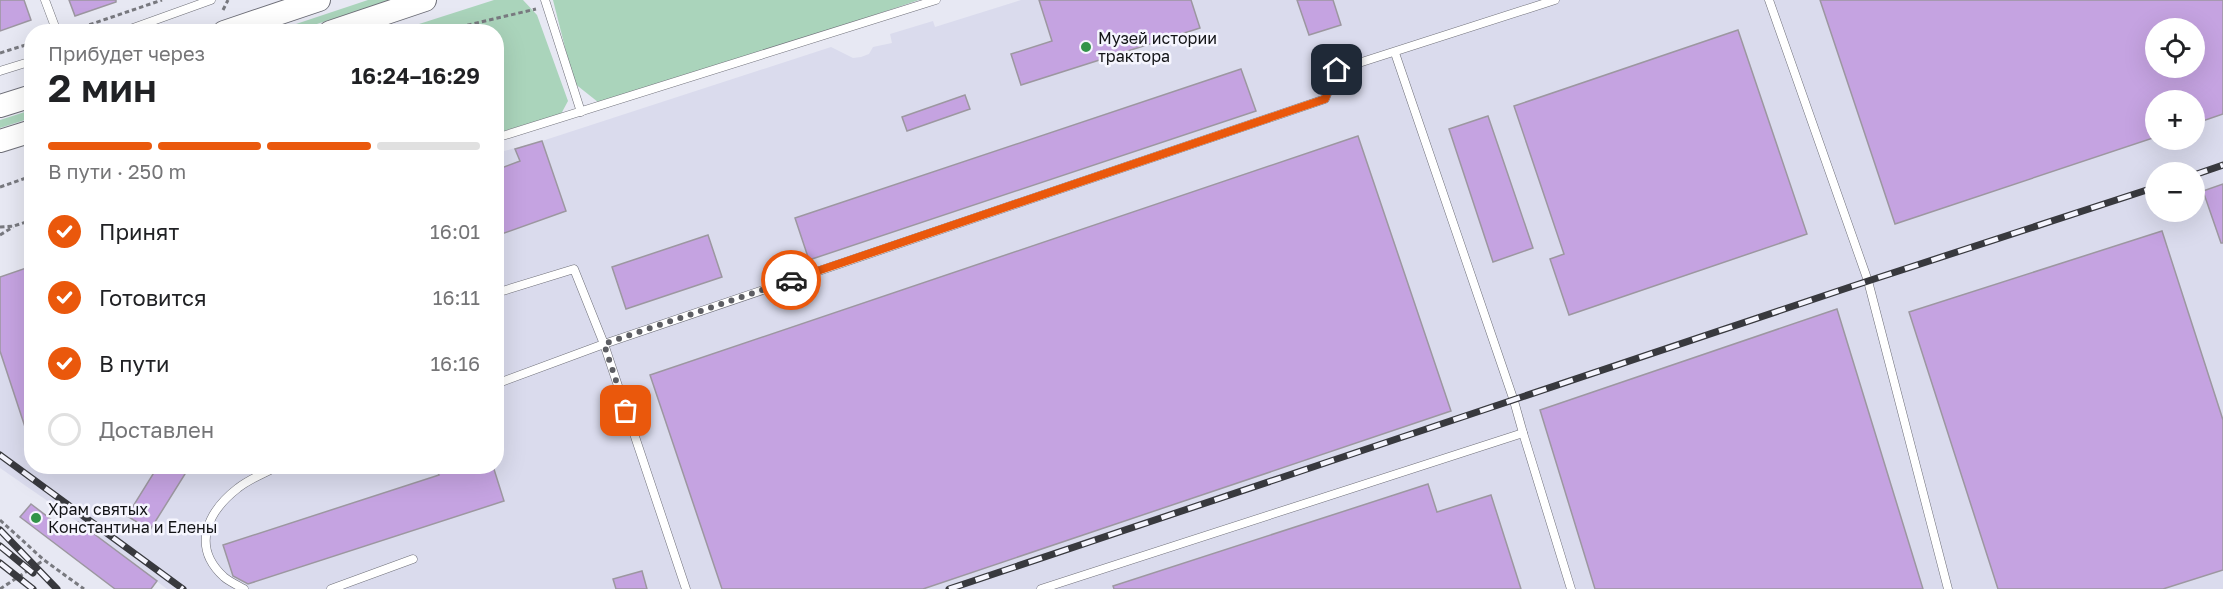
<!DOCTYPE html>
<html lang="ru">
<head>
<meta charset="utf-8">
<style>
	body { margin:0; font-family:"Golos Text",sans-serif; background:#f6f6f6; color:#202124; height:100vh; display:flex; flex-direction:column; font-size:22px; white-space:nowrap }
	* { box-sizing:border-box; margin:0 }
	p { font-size:20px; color:#757577 }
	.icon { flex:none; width:33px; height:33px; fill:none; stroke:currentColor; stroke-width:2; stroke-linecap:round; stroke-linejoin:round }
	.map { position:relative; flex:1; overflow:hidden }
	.side { position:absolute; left:24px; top:24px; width:480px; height:450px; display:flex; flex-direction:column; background:#fff; border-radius:24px; box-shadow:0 6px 24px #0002 }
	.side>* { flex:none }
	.buttons { position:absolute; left:2145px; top:18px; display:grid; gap:12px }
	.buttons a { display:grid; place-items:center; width:60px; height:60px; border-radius:50%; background:#fff; box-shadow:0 6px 24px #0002; font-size:30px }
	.pin { position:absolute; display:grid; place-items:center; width:51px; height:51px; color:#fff; margin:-26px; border-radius:12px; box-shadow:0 3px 9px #0006 }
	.courier { position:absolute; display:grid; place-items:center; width:60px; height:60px; margin:-30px; border:4px solid #ea580c; border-radius:50%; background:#fff; color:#222; box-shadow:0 2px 8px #0007 }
	.headline em { font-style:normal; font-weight:600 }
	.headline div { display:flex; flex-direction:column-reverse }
	.headline { display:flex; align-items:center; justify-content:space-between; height:102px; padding:0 24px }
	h1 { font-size:39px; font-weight:600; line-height:45px }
	.bar { display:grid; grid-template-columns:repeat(4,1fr); gap:9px 6px; align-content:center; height:72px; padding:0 24px }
	.bar i { height:8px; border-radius:4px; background:#e0e0e0 }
	.bar .selected { background:#ea580c }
	.bar p { grid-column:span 4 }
	ol { padding:0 24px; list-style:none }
	li { display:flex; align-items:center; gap:18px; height:66px }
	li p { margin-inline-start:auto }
	li .icon { padding:6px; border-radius:50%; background:#ea580c; color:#fff; stroke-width:4 }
	li:last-child { color:#757577 }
	li i { width:33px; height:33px; border:3px solid #e0e0e0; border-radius:50% }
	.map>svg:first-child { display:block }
</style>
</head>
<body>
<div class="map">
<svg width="2223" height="589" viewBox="0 0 2223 589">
	<rect width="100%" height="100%" fill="#e7e8f3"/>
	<path fill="#dadbed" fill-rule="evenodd" d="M1021,0H2223V589H167L78,522L0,468V277L31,266L32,466H496L497,153L542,141L831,47L853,58L861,57L869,54L873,47L892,43L890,34L933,21L935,27ZM2156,28H2194V68H2156ZM2156,100H2194V140H2156ZM2156,172H2194V212H2156Z"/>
	<g fill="#aad4bb">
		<path d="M368,0H392L295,31L272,32Z"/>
		<path d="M494,0H523L537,15L568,101L561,114L497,133L496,32H394Z"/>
		<path d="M553,0H919L603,106L574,83Z"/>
		<path d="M31,110V118L0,128V120Z"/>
	</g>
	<g fill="#c5a3e1" stroke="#9c97a0" stroke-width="1.5" fill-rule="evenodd">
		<path d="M0,0H24L31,20L0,31Z"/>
		<path d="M69,0H116V2L75,16Z"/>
		<path d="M1039,0H1191L1200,28L1021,85L1011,54L1052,41Z"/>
		<path d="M1297,0H1333L1341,25L1309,35Z"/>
		<path d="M1820,0H2223V114L2194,124V100H2156V137L1895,224ZM2156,28H2194V68H2156Z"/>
		<path d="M1738,30L1807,234L1569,315L1550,259L1564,254L1514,106Z"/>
		<path d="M1241,69L1256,111L809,260L795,218Z"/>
		<path d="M965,95L970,109L907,131L902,117Z"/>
		<path d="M1488,116L1533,248L1493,262L1449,129Z"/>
		<path d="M1358,136L1451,411L923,589H722L650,375Z"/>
		<path d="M542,141L566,211L496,236V170L520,161L515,149Z"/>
		<path d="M2223,184V243H2221L2203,191Z"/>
		<path d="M2162,231L2223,420V570L2163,589H1998L1909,312Z"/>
		<path d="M708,235L722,277L626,309L612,267Z"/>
		<path d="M32,266V431L27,433L0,351V277Z"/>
		<path d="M1837,309L1923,589H1595L1540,410Z"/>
		<path d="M158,466H190L150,530L127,516Z"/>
		<path d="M462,466H493L504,501L248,584L233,576L223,545L439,475L436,467Z"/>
		<path d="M1428,484L1437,512L1491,495L1521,589H1114L1113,586Z"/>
		<path d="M31,504L69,533L78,522L157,581L151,589H115L20,517Z"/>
		<path d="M642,571L647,589H616L613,579Z"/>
	</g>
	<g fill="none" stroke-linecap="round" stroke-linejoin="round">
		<g stroke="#6e6f78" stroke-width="9">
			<g id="service">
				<path d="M45,0L57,32"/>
				<path d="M545,0L581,112"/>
				<path d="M1769,0L1868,281L1948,589"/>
				<path d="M122,32L211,0"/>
				<path d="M0,71L32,61"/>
				<path d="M496,138L936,0"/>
				<path d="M496,293L574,269L604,344L1325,99L1337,70L1555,0"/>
				<path d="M496,384L604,344L686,589"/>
				<path d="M1523,433L1571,589"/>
				<path d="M31,438L32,437"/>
				<path d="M244,589C237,585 230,582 224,577C191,547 207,512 238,488C249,479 265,473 278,466"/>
				<path d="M331,589L413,559"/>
				<path d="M1041,589L1523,433L1514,401L1395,53"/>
			</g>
		</g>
		<g stroke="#6e6f78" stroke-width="24">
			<g id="primary">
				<path d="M224,32L319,0"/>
				<path d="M330,32L425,0"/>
				<path d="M0,106L32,96"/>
				<path d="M0,141L32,131"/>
			</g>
		</g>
		<g stroke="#78797f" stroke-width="3" stroke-dasharray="4.5 3" stroke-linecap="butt">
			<path d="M223,10L228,0"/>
			<path d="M68,32L162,0"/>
			<path d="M438,32L536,9"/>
			<path d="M0,53L32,43"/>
			<path d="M0,187L32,176"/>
			<path d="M0,227L14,226L32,220"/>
			<path d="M0,235L13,227"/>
			<path d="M0,520L44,560L84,589"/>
			<path d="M0,589L44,560"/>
		</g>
		<use href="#service" stroke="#fff" stroke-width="8"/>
		<use href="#primary" stroke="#fff" stroke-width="22"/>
		<g stroke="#38393e" stroke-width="7">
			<g id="rail">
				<path d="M2194,175L2223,165"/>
				<path d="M0,455L183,589"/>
				<path d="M0,530L57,589"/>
				<path d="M0,546L33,573"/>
				<path d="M0,563L33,589"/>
				<path d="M949,589L1868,281L2156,187"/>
			</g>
		</g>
		<use href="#rail" stroke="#f5f5fe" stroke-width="4.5" stroke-dasharray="14" stroke-linecap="butt"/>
	</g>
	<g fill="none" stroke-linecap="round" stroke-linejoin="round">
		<path stroke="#5d5e63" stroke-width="6" stroke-dasharray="0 10.8" d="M626,411L604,344L791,280"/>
		<path stroke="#ea580c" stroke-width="8" d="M791,280L1325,99L1337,70"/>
	</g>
	<g fill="#319449" stroke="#f5f5fe" stroke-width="2">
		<circle cx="1086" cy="47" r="6"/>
		<circle cx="36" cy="518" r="6"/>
	</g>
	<g text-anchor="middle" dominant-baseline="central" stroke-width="5" stroke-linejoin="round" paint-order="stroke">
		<g font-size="16" fill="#121316" stroke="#f5f5fe" text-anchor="start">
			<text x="1098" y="38">Музей истории<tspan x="1098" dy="18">трактора</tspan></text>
			<text x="48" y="509">Храм святых<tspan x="48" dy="18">Константина и Елены</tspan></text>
		</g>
	</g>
</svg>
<div class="buttons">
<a><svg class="icon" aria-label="locate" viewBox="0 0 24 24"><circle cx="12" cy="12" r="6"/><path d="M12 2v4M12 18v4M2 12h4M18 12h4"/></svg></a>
<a>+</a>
<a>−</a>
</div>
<div class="pin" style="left:626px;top:411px;background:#ea580c"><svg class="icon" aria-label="bag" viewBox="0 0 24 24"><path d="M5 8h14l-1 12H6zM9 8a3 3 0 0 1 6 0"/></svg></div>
<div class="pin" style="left:1337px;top:70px;background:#1f2937"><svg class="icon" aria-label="home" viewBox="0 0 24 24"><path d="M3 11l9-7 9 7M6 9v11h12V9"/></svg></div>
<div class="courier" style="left:791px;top:280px"><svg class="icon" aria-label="car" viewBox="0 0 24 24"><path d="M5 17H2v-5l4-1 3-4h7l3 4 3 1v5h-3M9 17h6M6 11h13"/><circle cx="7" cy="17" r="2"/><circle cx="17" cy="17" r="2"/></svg></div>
<section class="side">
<div class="headline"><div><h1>2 мин</h1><p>Прибудет через</p></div><em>16:24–16:29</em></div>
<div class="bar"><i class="selected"></i><i class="selected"></i><i class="selected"></i><i></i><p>В пути · 250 m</p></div>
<ol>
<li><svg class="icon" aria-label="check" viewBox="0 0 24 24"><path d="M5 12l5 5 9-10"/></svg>Принят<p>16:01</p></li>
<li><svg class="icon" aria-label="check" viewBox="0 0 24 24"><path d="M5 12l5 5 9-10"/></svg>Готовится<p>16:11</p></li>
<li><svg class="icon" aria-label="check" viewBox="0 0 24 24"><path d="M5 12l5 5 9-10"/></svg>В пути<p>16:16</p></li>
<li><i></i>Доставлен</li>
</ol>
</section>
</div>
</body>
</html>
